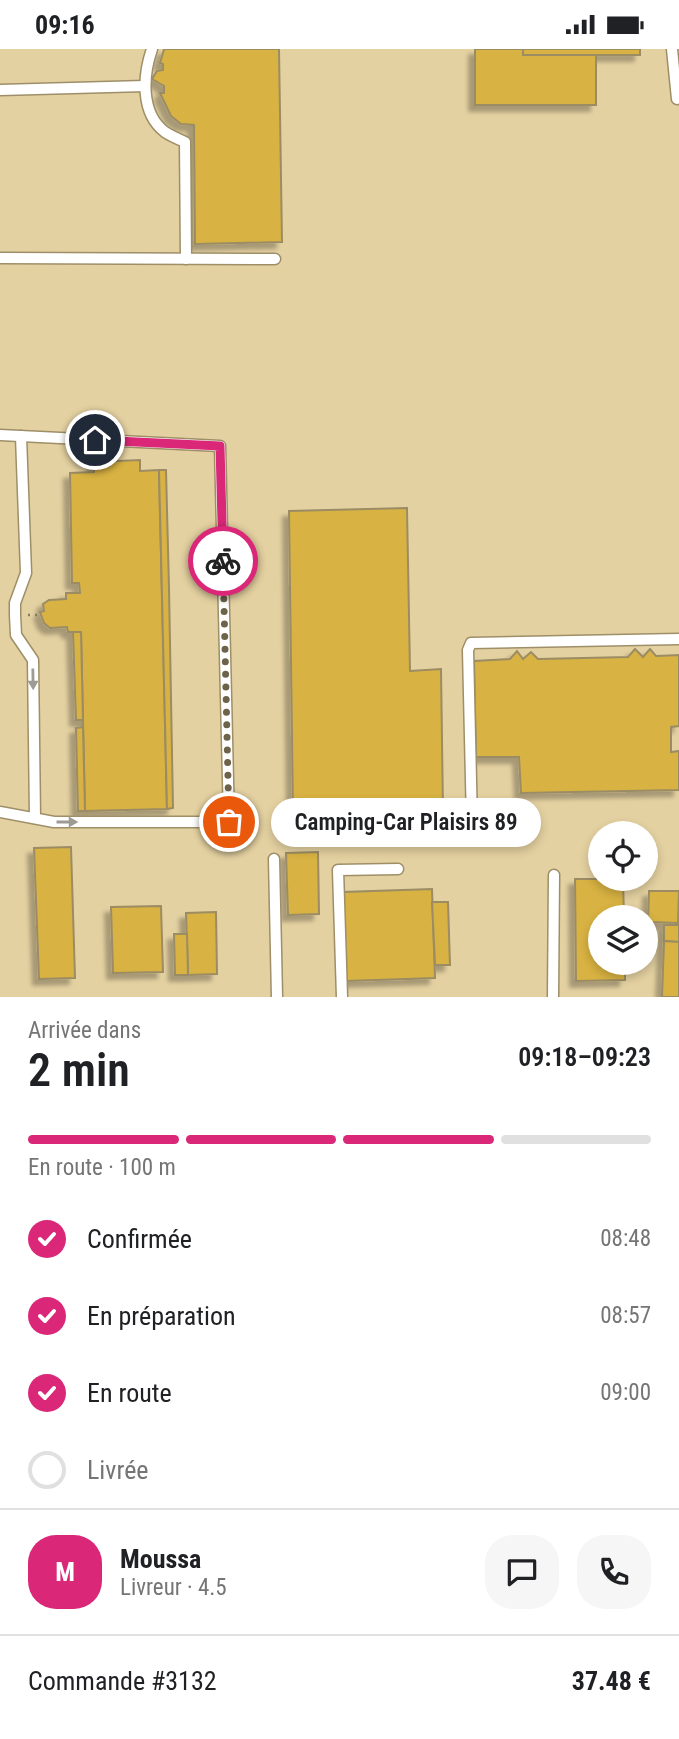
<!DOCTYPE html>
<html lang="fr">
<head>
<meta charset="utf-8">
<style>
	body { margin:0; font-family:"Roboto Condensed",sans-serif; background:#f6f6f6; color:#202124; height:100vh; display:flex; flex-direction:column; font-size:26px; white-space:nowrap }
	* { box-sizing:border-box; margin:0 }
	p { font-size:23px; color:#757577 }
	.icon { flex:none; width:38px; height:38px; fill:none; stroke:currentColor; stroke-width:2; stroke-linecap:round; stroke-linejoin:round }
	.map { position:relative; height:948px; overflow:hidden }
	.side { display:flex; flex-direction:column; background:#fff; flex:1 }
	.side>* { flex:none }
	.buttons { position:absolute; left:588px; top:772px; display:grid; gap:14px }
	.buttons a { display:grid; place-items:center; width:70px; height:70px; border-radius:50%; background:#fff; box-shadow:0 4px 10px #0003; font-size:35px }
	.pin { position:absolute; display:grid; place-items:center; width:60px; height:60px; color:#fff; margin:-30px; border:4px solid #fff; border-radius:50%; box-shadow:0 2px 7px #0007 }
	.courier { position:absolute; display:grid; place-items:center; width:70px; height:70px; margin:-35px; border:5px solid #db2777; border-radius:50%; background:#fff; color:#222; box-shadow:0 2px 9px #0007 }
	.bubble { position:absolute; height:49px; border-radius:24px; background:#fff; box-shadow:0 4px 10px #0003; font-size:23px; font-weight:600; line-height:49px; text-align:center }
	.overview em { font-style:normal; font-weight:600 }
	.overview div { display:flex; flex-direction:column-reverse }
	.overview { display:flex; align-items:center; justify-content:space-between; height:119px; padding:0 28px }
	h1 { font-size:46px; font-weight:600; line-height:52px }
	.bar { display:grid; grid-template-columns:repeat(4,1fr); gap:10px 7px; align-content:center; height:84px; padding:0 28px }
	.bar i { height:9px; border-radius:5px; background:#e0e0e0 }
	.bar .active { background:#db2777 }
	.bar p { grid-column:span 4 }
	.line { display:flex; align-items:center; gap:18px; padding:0 28px; border-top:2px solid #e0e0e0 }
	.line div { flex:1 }
	.round { display:grid; place-items:center; flex:none; width:74px; height:74px; border-radius:28px; background:#f6f6f6 }
	ol { padding:0 28px; list-style:none }
	li { display:flex; align-items:center; gap:21px; height:77px }
	li p { margin-inline-start:auto }
	li .icon { padding:7px; border-radius:50%; background:#db2777; color:#fff; stroke-width:4 }
	li:last-child { color:#757577 }
	li i { width:38px; height:38px; border:4px solid #e0e0e0; border-radius:50% }
	.status { display:flex; justify-content:space-between; align-items:center; height:49px; padding:0 35px; background:#fff; direction:ltr }
	.status svg { height:19px; fill:currentColor }
	.map>svg:first-child { display:block }
</style>
</head>
<body>
<div class="status"><b>09:16</b><svg viewBox="0 0 49 12"><path d="M0 12V9h3v3zM5 12V6h3v6zM10 12V3h3v9zM15 12V0h3v12zM26 1h20v11H26zM47 4h2v5h-2z"/></svg></div>
<div class="map">
<svg width="679" height="948" viewBox="0 0 679 948">
	<defs>
		<filter id="shadow"><feDropShadow dx="-6" dy="6" stdDeviation="2" flood-color="#0004"/></filter>
	</defs>
	<rect width="100%" height="100%" fill="#edddb3"/>
	<path fill="#e4d1a1" fill-rule="evenodd" d="M0,0H679V948H0ZM600,784H646V830H600ZM600,868H646V914H600Z"/>
	<g fill="#d8b242" stroke="#9b8c64" stroke-width="2" filter="url(#shadow)">
		<path d="M164,0H279L282,193L195,195L194,76L181,75L171,67L160,44H164V37L152,30L157,22L163,21V15L160,14Z"/>
		<path d="M475,0H523V6H596V56H475Z"/>
		<rect x="523" y="0" width="117" height="6"/>
		<path d="M140,411V422L159,421L167,760L85,762L81,583H68L67,578L50,579L44,574L40,563L44,562L43,555L49,551L66,550V544H80L79,534H72L70,424L94,423V413Z"/>
		<path d="M159,421H166L169,539L173,759L167,760Z"/>
		<path d="M407,459L410,622L441,620L443,762L346,764L337,774L329,765L293,764L289,462Z"/>
		<path d="M73,583H81L83,671H76Z"/>
		<path d="M635,600L643,608L650,600L656,607L679,606V677L671,678V703L679,702V741L521,744L519,708H476L474,612L510,610L517,602L523,610L531,603L538,610L628,608Z"/>
		<path d="M83,678L85,762H78L76,679Z"/>
		<path d="M71,798L75,929L39,930L34,799Z"/>
		<path d="M318,803L319,865L288,866L286,804Z"/>
		<path d="M575,830H623L624,868H600V914H625V931L576,932Z"/>
		<path d="M432,840L435,929L346,932L343,843Z"/>
		<path d="M649,842H679L678,874L648,873Z"/>
		<path d="M432,853H448L450,916H435Z"/>
		<path d="M161,857L163,923L113,924L111,858Z"/>
		<path d="M216,863L217,925L188,926L186,864Z"/>
		<path d="M664,876H679V893L664,892Z"/>
		<path d="M174,885H187L188,926H175Z"/>
		<path d="M664,892L679,893V948H662Z"/>
	</g>
	<g fill="none" stroke-linecap="round" stroke-linejoin="round">
		<g stroke="#9e8f68" stroke-width="13">
			<g id="service">
				<path d="M152,0C143,26 140,64 165,83C171,87 178,90 185,93L186,210"/>
				<path d="M672,0L677,50"/>
				<path d="M0,41L145,37"/>
				<path d="M0,209L275,210"/>
				<path d="M0,386L220,397L229,773H54L0,763"/>
				<path d="M21,387L26,524L15,554V566L16,586L33,611L35,769"/>
				<path d="M497,775H472L468,601L471,594L679,590"/>
				<path d="M274,810L277,948"/>
				<path d="M342,948L338,821L398,820"/>
				<path d="M553,948L554,826"/>
			</g>
		</g>
		<path stroke="#857a5e" stroke-width="2.5" stroke-dasharray="2 5" stroke-linecap="butt" d="M28,566H40"/>
		<use href="#service" stroke="#fff" stroke-width="10"/>
	</g>
	<defs><path id="oneway-solid" d="M-6-.8H1V-3.2L6.5 0L1 3.2V.8H-6Z" transform="scale(1.75)"/></defs>
	<g fill="#9e9b94">
		<use href="#oneway-solid" transform="translate(33 630) rotate(89)"/>
		<use href="#oneway-solid" transform="translate(67 773)"/>
	</g>
	<g fill="none" stroke-linecap="round" stroke-linejoin="round">
		<path stroke="#6d634a" stroke-width="7" stroke-dasharray="0 12.6" d="M223,512L229,773"/>
		<path stroke="#db2777" stroke-width="9" d="M95,391L220,397L223,512"/>
	</g>
</svg>
<div class="buttons">
<a><svg class="icon" aria-label="locate" viewBox="0 0 24 24"><circle cx="12" cy="12" r="6"/><path d="M12 2v4M12 18v4M2 12h4M18 12h4"/></svg></a>
<a><svg class="icon" aria-label="layers" viewBox="0 0 24 24"><path d="M12 4l9 5-9 5-9-5zM3 14l9 5 9-5"/></svg></a>
</div>
<div class="pin" style="left:229px;top:773px;background:#ea580c"><svg class="icon" aria-label="bag" viewBox="0 0 24 24"><path d="M5 8h14l-1 12H6zM9 8a3 3 0 0 1 6 0"/></svg></div>
<div class="pin" style="left:95px;top:391px;background:#1f2937"><svg class="icon" aria-label="home" viewBox="0 0 24 24"><path d="M3 11l9-7 9 7M6 9v11h12V9"/></svg></div>
<div class="courier" style="left:223px;top:512px"><svg class="icon" aria-label="bike" viewBox="0 0 24 24"><circle cx="6" cy="16" r="4"/><circle cx="18" cy="16" r="4"/><path d="M6 16l4-8h5l3 8M10 8l3 8H6M13 5h3"/></svg></div>
<div class="bubble" style="left:271px;top:749px;width:270px">Camping-Car Plaisirs 89</div>
</div>
<section class="side">
<div class="overview"><div><h1>2 min</h1><p>Arrivée dans</p></div><em>09:18–09:23</em></div>
<div class="bar"><i class="active"></i><i class="active"></i><i class="active"></i><i></i><p>En route · 100 m</p></div>
<ol>
<li><svg class="icon" aria-label="check" viewBox="0 0 24 24"><path d="M5 12l5 5 9-10"/></svg>Confirmée<p>08:48</p></li>
<li><svg class="icon" aria-label="check" viewBox="0 0 24 24"><path d="M5 12l5 5 9-10"/></svg>En préparation<p>08:57</p></li>
<li><svg class="icon" aria-label="check" viewBox="0 0 24 24"><path d="M5 12l5 5 9-10"/></svg>En route<p>09:00</p></li>
<li><i></i>Livrée</li>
</ol>
<div class="line" style="height:126px"><b class="round" style="background:#db2777;color:#fff">M</b><div><b>Moussa</b><p>Livreur · 4.5</p></div><a class="round"><svg class="icon" aria-label="chat" viewBox="0 0 24 24"><path d="M4 5h16v11H9l-5 4z"/></svg></a><a class="round"><svg class="icon" aria-label="phone" viewBox="0 0 24 24"><path d="M5 4h4l2 5-3 2q2 4 5 5l2-3 5 2v4C11 20 4 13 5 4z"/></svg></a></div>
<div class="line" style="height:91px"><div>Commande #3132</div><b>37.48 €</b></div>
</section>
</body>
</html>
